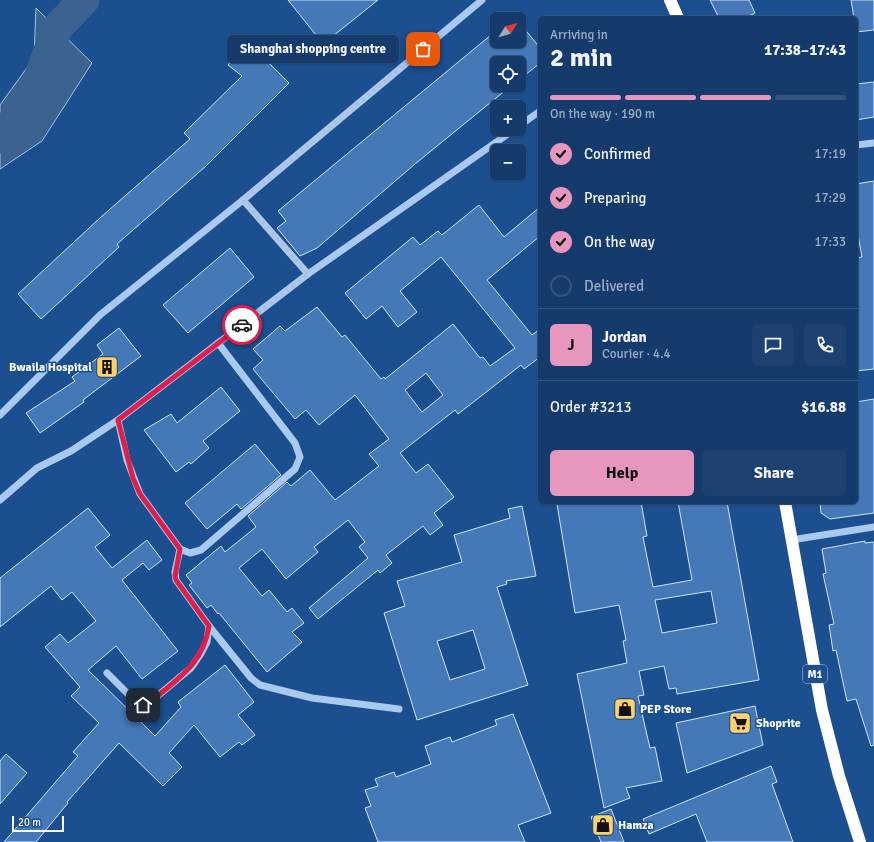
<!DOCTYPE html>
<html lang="en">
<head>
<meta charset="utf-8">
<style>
	body { margin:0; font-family:Signika,sans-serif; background:#1d4271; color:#f1f3f6; height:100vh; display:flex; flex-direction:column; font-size:15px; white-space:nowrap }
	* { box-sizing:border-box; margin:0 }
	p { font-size:13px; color:#9dadc1 }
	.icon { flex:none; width:22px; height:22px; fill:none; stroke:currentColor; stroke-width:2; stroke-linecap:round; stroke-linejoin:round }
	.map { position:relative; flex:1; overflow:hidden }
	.sheet { position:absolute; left:538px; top:16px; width:320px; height:488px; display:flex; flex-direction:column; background:#143b6b; border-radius:6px; box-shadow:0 1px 3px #0004,0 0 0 1px #33557e }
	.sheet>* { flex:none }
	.needle { width:26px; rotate:53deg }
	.fabs { position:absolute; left:490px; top:12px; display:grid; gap:8px }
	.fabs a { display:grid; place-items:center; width:36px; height:36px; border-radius:6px; background:#143b6b; box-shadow:0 1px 3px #0004,0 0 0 1px #33557e; font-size:20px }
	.scale { position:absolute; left:12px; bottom:10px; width:52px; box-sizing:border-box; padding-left:4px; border:2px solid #fff; border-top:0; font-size:11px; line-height:14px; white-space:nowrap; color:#fff; -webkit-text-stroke:3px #1b4f8f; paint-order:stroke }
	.pin { position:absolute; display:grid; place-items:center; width:34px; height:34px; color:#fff; margin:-17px; border-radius:8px; box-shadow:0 2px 6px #0006 }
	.courier { position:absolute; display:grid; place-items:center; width:40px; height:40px; margin:-20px; border:3px solid #e11d48; border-radius:50%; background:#fff; color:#222; box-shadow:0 1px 5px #0007 }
	.bubble { position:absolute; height:28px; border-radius:6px; background:#143b6b; box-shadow:0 1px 3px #0004,0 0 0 1px #33557e; font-size:13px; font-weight:700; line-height:28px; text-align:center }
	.overview em { font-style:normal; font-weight:700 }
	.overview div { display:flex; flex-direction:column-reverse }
	.overview { display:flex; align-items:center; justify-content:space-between; height:68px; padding:0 12px }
	h1 { font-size:26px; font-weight:700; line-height:30px }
	.bar { display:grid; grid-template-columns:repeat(4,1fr); gap:6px 4px; align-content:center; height:48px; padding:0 12px }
	.bar i { height:5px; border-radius:3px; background:#33557e }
	.bar .current { background:#e797bd }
	.bar p { grid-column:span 4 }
	.line { display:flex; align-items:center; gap:10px; padding:0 12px; border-top:1px solid #33557e }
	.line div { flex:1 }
	.round { display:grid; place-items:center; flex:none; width:42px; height:42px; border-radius:6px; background:#1d4271 }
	ol { padding:0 12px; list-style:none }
	li { display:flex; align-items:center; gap:12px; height:44px }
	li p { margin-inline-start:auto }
	li .icon { padding:4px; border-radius:50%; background:#e797bd; color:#111; stroke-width:4 }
	li:last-child { color:#9dadc1 }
	li i { width:22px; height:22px; border:2px solid #33557e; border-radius:50% }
	.cta { display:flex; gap:8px; margin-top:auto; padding:8px 12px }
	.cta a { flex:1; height:46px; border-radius:6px; background:#e797bd; color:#111; font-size:16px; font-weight:700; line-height:46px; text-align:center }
	.cta a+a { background:#1d4271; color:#f1f3f6 }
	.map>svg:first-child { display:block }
</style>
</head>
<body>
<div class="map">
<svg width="874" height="842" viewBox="0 0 874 842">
	<rect width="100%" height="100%" fill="#1b4f8f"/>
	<path fill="#3c6290" stroke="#9cc4f0" d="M36,8L92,63L42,141L0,169V105L34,58Z"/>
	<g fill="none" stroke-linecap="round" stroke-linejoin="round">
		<path stroke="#3c6290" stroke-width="31" d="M0,138L33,96L57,28L84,0"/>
	</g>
	<g fill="#4478b7" stroke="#cfe3fa" fill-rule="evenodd">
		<path d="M288,0H378L323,44Z"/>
		<path d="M710,0H749L755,13L745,18H719Z"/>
		<path d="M851,0H874V30L856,32V18H854Z"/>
		<path d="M519,22L540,48V63L519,80V63H497V85H512L415,164L317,248L300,256L277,228L286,221L278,211L497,30V41H519Z"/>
		<path d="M247,41L289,83L206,166L117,244L119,247L41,319L18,294L101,217L190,139L184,133L242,76L228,65Z"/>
		<path d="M874,82V117L856,120V84Z"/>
		<path d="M874,181V369L856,371V258L862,257L856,224V184Z"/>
		<path d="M479,205L504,237L540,207V236L487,280L532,335L540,329V357L524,369L521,365L458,414L455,410L400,453L416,473L428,464L454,497L434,513L443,525L430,535L423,526L386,555L392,563L380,573L378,570L318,619L309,608L368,558L359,547L365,542L348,520L314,547L318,552L286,579L262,549L239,568L262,596L269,590L287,612L292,608L304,623L292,632L302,642L267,672L219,613L218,614L211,605L207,608L189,585L192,583L186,575L221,546L225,552L256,527L248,516L287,482L291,486L310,470L335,500L379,466L369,454L389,439L355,395L319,425L306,410L295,419L253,369L263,360L253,349L280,326L285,331L317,307L342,337L345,335L381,379L384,377L385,379L453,324L480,358L483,357L490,366L515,348L441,257L400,291L417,312L398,327L382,306L366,319L345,293L413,237L420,245L438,231L442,235ZM426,373L443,395L422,412L405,390Z"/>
		<path d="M230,248L254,277L188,333L163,305Z"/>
		<path d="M119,328L141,356L83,400L84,402L40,433L26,413L75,381L72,377L103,354L97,345Z"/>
		<path d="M221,387L240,411L203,441L209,448L191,464L189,462L176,472L144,430L171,414L177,423Z"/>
		<path d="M874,399V513L830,519L821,513L820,502H856V402Z"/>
		<path d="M255,444L281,475L241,509L237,504L207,529L185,503Z"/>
		<path d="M568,502H641L647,536L643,537L653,587L692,580L678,502H727L759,680L677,694L676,688L669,689L664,666L639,671L644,695L638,696L650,748L655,747L662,781L626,788L630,798L604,808L577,674L627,663L623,641L626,640L619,605L575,613L557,504ZM711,591L717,623L662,633L655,600Z"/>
		<path d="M522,506L536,576L506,581L507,584L497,587L528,685L417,720L384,613L405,606L397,581L462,562L454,535L510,518L508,509ZM473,630L485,669L450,680L437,641Z"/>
		<path d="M88,508L110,535L95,547L112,568L147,540L162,560L149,570L143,563L122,580L178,651L142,679L116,646L88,670L155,736L181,707L178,702L225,665L254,702L238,715L255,735L242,745L239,742L220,757L194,725L169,753L182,767L163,786L119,743L67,802L68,803L36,842H4L78,756L73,752L99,723L71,696L80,687L45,647L60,634L68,643L96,621L72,592L62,600L51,586L0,627V578Z"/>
		<path d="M865,541V543L874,542V745L871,746L856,699L847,701L836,650L833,651L829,625L834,624L823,574L826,573L822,549Z"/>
		<path d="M755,706L763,745L687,773L676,723Z"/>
		<path d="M513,714L551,813L518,825L525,842H378L365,808L371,806L365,790L378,786L375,779L394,772L396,777L431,764L425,746L450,737L452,742L497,725L495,720Z"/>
		<path d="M6,754L27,773L0,804V761Z"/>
		<path d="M771,766L777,782L772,784L793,842H707L696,814L649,834L643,819Z"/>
		<path d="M611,809L624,842H601L591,817Z"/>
	</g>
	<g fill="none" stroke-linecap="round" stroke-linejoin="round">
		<g stroke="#a9c9ee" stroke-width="7">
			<path d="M519,126L540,111"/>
			<path d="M856,145L874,143"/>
			<path d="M243,200L308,274"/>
			<path d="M0,415L100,315L243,200L482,0"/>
			<path d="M118,420L127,460L140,494L180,549L190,553L201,550L295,469L300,457L295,443L218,343"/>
			<path d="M0,500L37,468L71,451L118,420L308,274L515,129"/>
			<path d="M791,540L874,527"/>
			<path d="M180,549L175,572L176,580L209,626L251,678L260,685L312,698L399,709"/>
			<path d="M107,673L138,704L149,703L191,668L200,655L207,642L209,626"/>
		</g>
		<g stroke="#fff" stroke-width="12">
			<path d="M670,0L678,18"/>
			<path d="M785,502L822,710L839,776L860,842"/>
		</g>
	</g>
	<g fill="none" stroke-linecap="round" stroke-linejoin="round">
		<path stroke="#afc1d8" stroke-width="4" stroke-dasharray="0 7.2" d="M242,325L308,274L243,200L423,49"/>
		<path stroke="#e11d48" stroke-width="5" d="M143,705L149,703C177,679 203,665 209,626L176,580L175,576L180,549L140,494L133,478L118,420L242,325"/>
	</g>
	<defs>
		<g id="building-square" transform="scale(1.15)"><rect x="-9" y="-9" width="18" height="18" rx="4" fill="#ffd166" stroke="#1b4f8f"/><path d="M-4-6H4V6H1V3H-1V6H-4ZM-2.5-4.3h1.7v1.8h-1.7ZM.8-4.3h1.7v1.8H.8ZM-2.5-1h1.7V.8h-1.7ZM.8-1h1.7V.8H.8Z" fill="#111"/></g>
		<g id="shop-square" transform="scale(1.15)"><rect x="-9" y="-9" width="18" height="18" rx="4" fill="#ffd166" stroke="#1b4f8f"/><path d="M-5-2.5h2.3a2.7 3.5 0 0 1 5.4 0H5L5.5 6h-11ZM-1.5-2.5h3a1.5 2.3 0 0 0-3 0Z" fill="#111"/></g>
		<g id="supermarket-square" transform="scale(1.15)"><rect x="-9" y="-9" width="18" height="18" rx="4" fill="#ffd166" stroke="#1b4f8f"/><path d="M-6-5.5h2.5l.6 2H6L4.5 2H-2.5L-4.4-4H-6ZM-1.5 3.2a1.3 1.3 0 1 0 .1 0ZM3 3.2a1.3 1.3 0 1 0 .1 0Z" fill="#111"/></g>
	</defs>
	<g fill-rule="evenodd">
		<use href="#building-square" x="107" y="367"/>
		<use href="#shop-square" x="625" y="709"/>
		<use href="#supermarket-square" x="740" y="723"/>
		<use href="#shop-square" x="603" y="825"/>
	</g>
	<g text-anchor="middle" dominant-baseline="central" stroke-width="3" stroke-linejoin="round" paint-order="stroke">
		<rect fill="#1b4f8f" stroke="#bbcadd" stroke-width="1" x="803" y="665" width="24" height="18" rx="3"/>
		<g font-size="11" font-weight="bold" fill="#fff">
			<text x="815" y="674">M1</text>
		</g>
		<g font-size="12" font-weight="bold" fill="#fff" stroke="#1b4f8f" text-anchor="start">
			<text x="92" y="367" text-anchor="end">Bwaila Hospital</text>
			<text x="640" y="709">PEP Store</text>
			<text x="756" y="723">Shoprite</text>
			<text x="618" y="825">Hamza</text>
		</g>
	</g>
</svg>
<div class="fabs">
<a><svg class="needle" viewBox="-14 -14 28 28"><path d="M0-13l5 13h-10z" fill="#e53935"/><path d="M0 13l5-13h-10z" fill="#9dadc1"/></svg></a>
<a><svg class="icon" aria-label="locate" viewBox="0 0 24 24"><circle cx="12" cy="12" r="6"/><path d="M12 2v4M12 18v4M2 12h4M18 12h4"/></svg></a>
<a>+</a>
<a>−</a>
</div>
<div class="scale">20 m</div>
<div class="pin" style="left:423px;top:49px;background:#ea580c"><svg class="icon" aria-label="bag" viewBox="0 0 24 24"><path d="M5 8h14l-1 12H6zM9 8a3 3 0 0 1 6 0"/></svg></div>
<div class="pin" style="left:143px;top:705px;background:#1f2937"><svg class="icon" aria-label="home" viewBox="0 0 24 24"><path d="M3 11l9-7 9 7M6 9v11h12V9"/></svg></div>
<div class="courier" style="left:242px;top:325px"><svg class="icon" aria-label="car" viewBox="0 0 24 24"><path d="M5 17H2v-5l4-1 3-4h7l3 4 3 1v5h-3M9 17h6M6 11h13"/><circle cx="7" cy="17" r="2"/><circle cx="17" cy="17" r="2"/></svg></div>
<div class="bubble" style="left:227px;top:35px;width:172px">Shanghai shopping centre</div>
<section class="sheet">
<div class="overview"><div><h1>2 min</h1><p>Arriving in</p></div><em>17:38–17:43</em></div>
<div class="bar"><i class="current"></i><i class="current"></i><i class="current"></i><i></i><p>On the way · 190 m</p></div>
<ol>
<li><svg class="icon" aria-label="check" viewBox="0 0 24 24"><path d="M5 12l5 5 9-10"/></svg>Confirmed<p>17:19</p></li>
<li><svg class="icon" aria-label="check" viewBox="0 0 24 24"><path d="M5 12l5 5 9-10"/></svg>Preparing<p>17:29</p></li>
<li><svg class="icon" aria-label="check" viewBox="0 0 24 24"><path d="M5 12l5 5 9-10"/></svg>On the way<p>17:33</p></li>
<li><i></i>Delivered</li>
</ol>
<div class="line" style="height:72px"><b class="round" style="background:#e797bd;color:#111">J</b><div><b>Jordan</b><p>Courier · 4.4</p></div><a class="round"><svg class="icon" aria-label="chat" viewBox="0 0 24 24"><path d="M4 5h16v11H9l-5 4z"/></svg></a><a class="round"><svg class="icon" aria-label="phone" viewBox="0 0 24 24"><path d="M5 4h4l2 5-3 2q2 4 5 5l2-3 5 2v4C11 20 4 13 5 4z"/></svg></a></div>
<div class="line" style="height:52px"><div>Order #3213</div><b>$16.88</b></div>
<div class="cta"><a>Help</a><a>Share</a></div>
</section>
</div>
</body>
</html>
